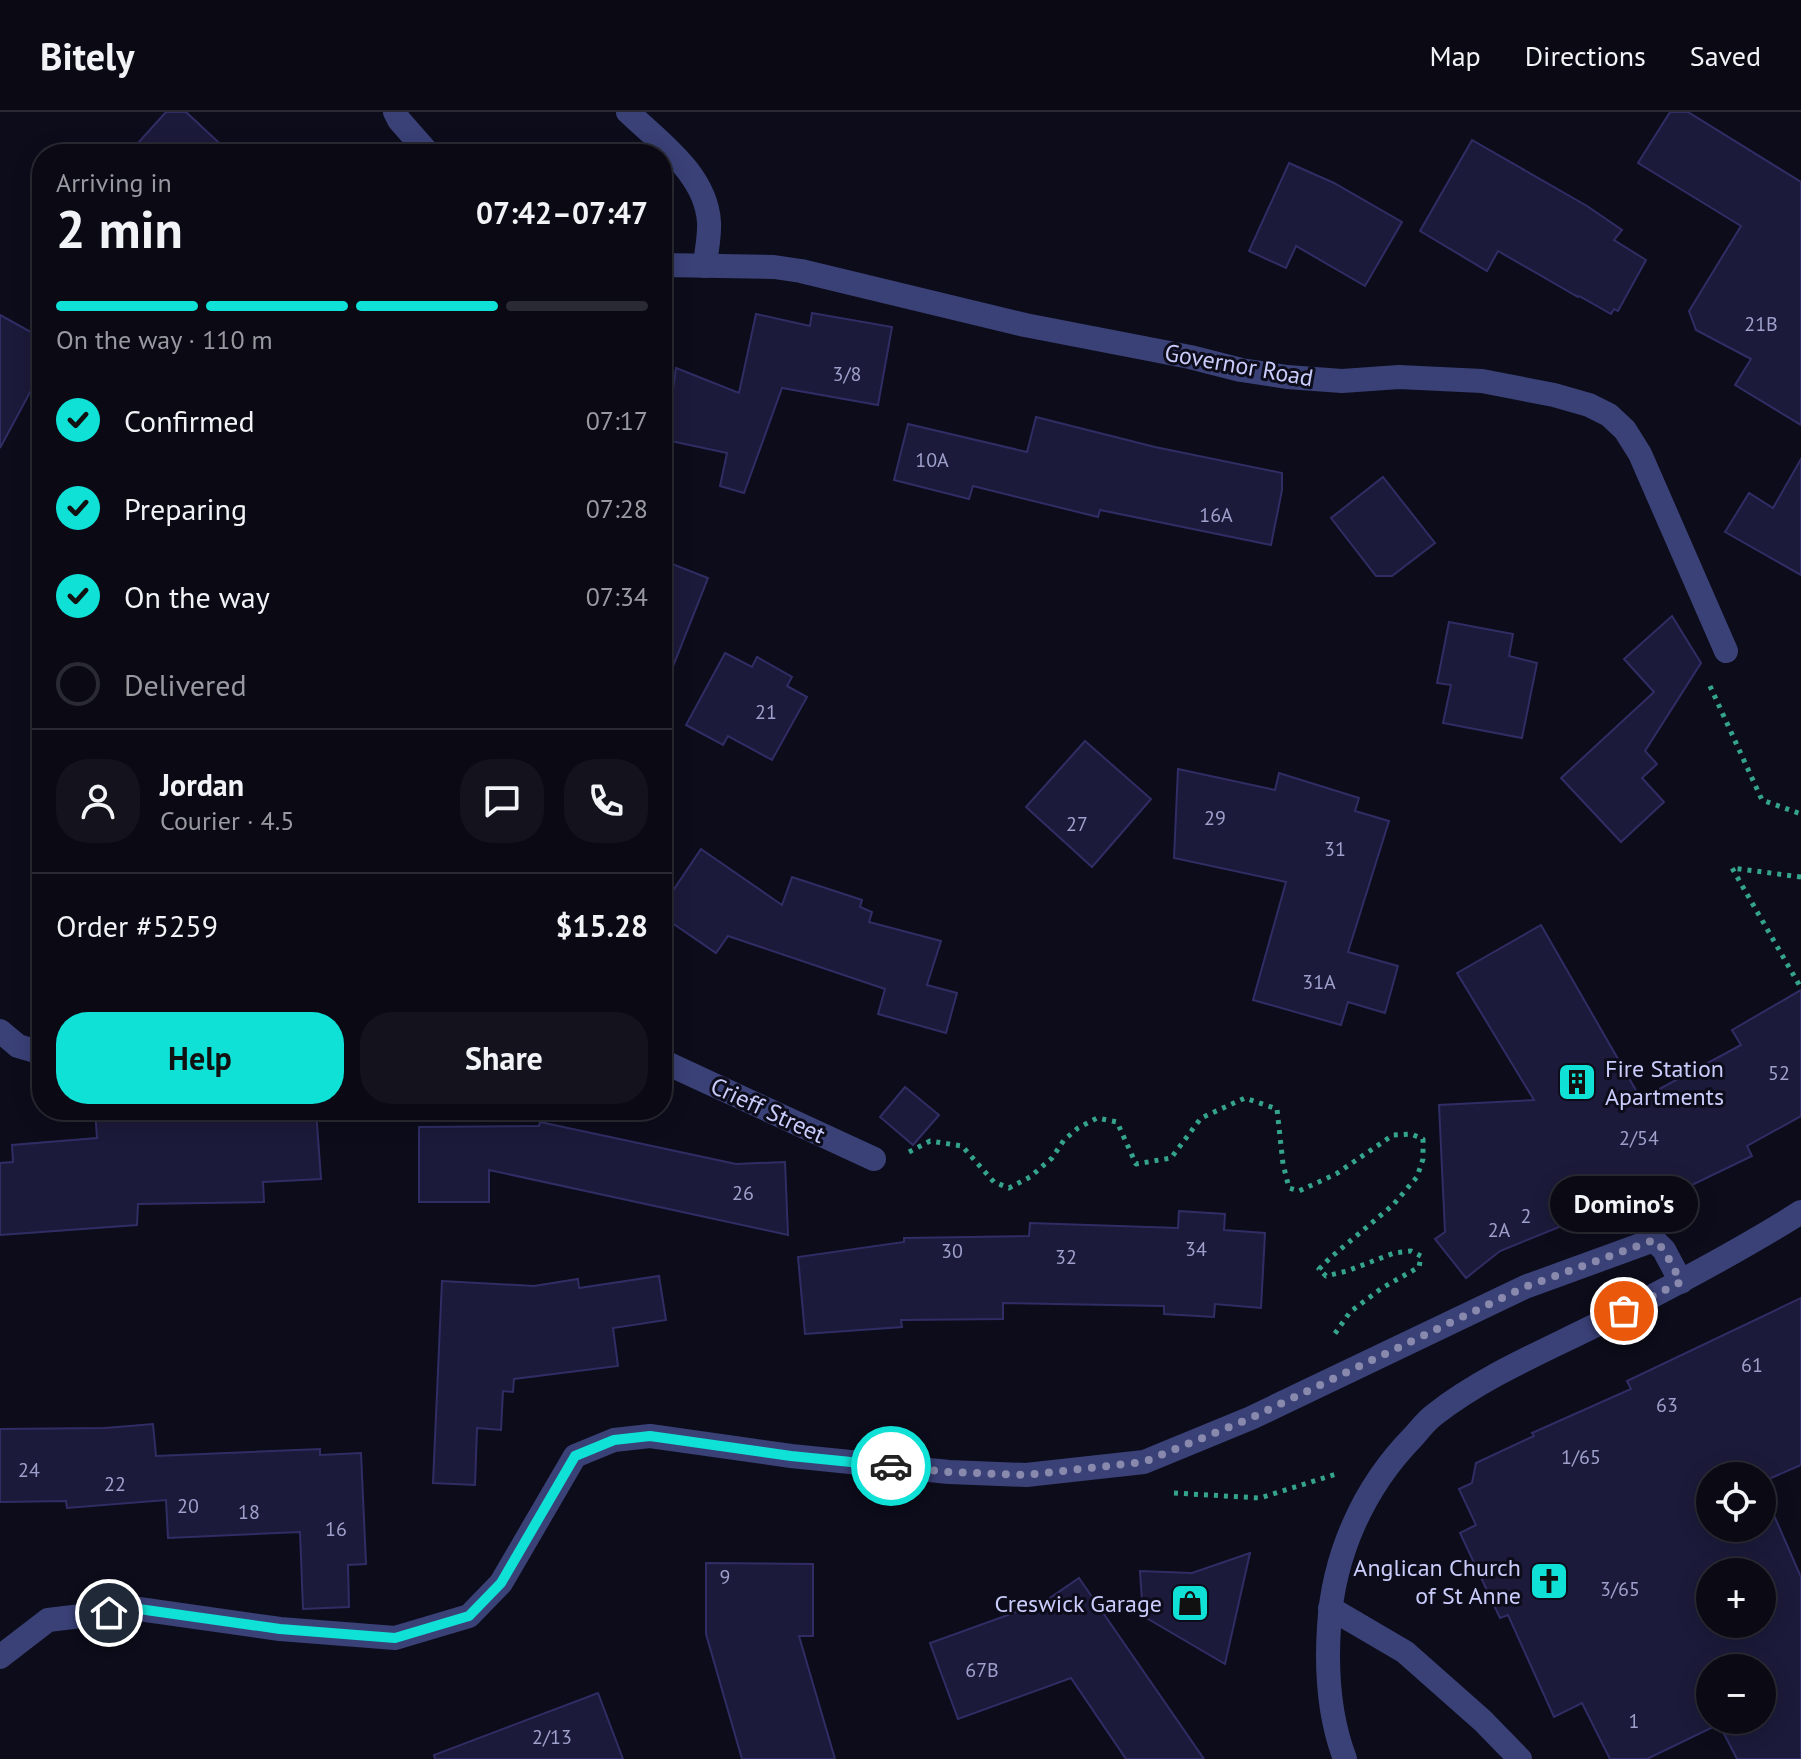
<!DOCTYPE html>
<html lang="en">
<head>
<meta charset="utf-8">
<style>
	body { margin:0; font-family:"PT Sans",sans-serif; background:#13121d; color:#f1f3f6; height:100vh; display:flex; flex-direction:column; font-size:30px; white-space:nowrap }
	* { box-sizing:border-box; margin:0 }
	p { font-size:26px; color:#999aa0 }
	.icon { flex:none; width:44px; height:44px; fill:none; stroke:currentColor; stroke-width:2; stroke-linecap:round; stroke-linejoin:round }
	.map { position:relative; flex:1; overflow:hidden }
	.panel { position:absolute; left:32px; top:32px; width:640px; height:976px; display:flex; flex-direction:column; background:#0a0914; border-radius:32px; box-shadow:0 4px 20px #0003,0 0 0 2px #2a2a34 }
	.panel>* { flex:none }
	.buttons { position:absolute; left:1696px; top:1350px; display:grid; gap:16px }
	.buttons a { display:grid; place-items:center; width:80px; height:80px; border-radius:50%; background:#0a0914; box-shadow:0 4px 20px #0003,0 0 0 2px #2a2a34; font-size:40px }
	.pin { position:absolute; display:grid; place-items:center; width:68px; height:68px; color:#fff; margin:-34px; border:4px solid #fff; border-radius:50%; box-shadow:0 2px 8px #0007 }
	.courier { position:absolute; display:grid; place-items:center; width:80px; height:80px; margin:-40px; border:6px solid #10e1d6; border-radius:50%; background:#fff; color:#222; box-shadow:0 2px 10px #0007 }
	.bubble { position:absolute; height:56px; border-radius:28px; background:#0a0914; box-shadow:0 4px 20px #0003,0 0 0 2px #2a2a34; font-size:26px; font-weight:800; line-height:56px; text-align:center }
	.headline em { font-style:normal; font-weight:800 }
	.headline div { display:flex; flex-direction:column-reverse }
	.headline { display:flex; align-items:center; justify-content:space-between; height:136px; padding:0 24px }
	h1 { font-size:52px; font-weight:800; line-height:60px }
	.bar { display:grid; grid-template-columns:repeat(4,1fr); gap:12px 8px; align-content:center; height:96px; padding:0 24px }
	.bar i { height:10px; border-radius:6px; background:#2a2a34 }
	.bar .active { background:#10e1d6 }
	.bar p { grid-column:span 4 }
	.line { display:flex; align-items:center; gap:20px; padding:0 24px; border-top:2px solid #2a2a34 }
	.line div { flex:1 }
	.round { display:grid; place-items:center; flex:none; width:84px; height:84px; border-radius:32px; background:#13121d }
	ol { padding:0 24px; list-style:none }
	li { display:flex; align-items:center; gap:24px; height:88px }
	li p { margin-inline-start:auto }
	li .icon { padding:8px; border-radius:50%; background:#10e1d6; color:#111; stroke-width:4 }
	li:last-child { color:#999aa0 }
	li i { width:44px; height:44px; border:4px solid #2a2a34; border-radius:50% }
	.primary-button { display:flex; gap:16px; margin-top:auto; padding:16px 24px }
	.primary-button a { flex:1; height:92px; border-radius:32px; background:#10e1d6; color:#111; font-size:32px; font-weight:800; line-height:92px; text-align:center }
	.primary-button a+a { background:#13121d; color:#f1f3f6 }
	header { display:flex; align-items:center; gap:48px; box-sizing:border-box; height:112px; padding:0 40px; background:#0a0914; border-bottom:2px solid #2a2a34 }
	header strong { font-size:38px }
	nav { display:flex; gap:44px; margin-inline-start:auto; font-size:28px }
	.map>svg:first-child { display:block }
</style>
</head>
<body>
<header>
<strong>Bitely</strong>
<nav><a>Map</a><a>Directions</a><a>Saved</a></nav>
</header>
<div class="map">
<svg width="1801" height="1647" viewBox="0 0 1801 1647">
	<rect width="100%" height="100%" fill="#0d0c1b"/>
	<g fill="#1b1a3a" stroke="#302d65" stroke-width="2" fill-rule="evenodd">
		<path d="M166,0H186L231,42H128Z"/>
		<path d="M1670,0H1688L1801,70V313L1735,273L1751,247L1696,218L1689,199L1741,114L1638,51Z"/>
		<path d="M1472,28L1587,94L1622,118L1614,128L1646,148L1618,199L1614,197L1611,202L1579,184L1578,185L1498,139L1487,159L1420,119Z"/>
		<path d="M1289,51L1334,71L1402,110L1365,174L1296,134L1286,156L1249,139Z"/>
		<path d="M812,201L892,215L878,293L782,276L744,381L720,374L727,341L666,328L676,256L739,281L756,202L810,214Z"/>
		<path d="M0,203L42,226V258L0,336Z"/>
		<path d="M1036,305L1155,335L1282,361V378L1271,433L1100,398L1098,405L973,374L969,387L894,368L908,312L1027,340Z"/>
		<path d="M1801,347V463L1725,420L1749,381L1773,396Z"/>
		<path d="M1383,365L1435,431L1392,464H1376L1331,406Z"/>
		<path d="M662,448L708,466L664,577L662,576Z"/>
		<path d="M1672,504L1701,551L1645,639L1657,652L1642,666L1664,690L1621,730L1561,666L1654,580L1624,547Z"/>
		<path d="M1449,510L1513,522L1509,544L1537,551L1522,626L1443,611L1451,573L1437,571Z"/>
		<path d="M725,541L752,555L757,545L792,565L787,574L807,585L772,648L728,624L723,633L686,613Z"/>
		<path d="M1085,629L1151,687L1092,755L1026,695Z"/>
		<path d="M1178,657L1275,678L1279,661L1359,686L1355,699L1389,709L1348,840L1398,854L1385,901L1348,890L1341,913L1253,888L1286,770L1174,746Z"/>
		<path d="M701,737L782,793L792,765L862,788L860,795L872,800L869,810L941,829L927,873L957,881L946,921L878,902L885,877L728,824L716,841L662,804V795Z"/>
		<path d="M1541,813L1641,987L1741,933L1732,918L1801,878V1004L1747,1034L1752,1044L1638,1099L1630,1089L1618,1094L1616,1092L1500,1139L1466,1166L1435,1127L1445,1120L1439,993L1534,988L1457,861Z"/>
		<path d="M905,975L939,1003L913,1033L880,1005Z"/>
		<path d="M95,998H316L321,1067L263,1070L264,1090L138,1092L137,1113L0,1123V1051L13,1050L12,1033L97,1026Z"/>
		<path d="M540,1010L736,1052L785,1050L788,1123L489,1058V1090H419V1015L539,1014Z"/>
		<path d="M1179,1099L1225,1102L1224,1118L1265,1121L1261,1196L1215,1192L1214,1205L1164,1202V1194L1003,1191V1207L901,1208L902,1215L805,1222L798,1145L904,1130V1126L1029,1124L1030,1111L1178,1116Z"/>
		<path d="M659,1164L666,1208L613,1216L618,1254L514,1267L513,1280L503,1279L501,1318L477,1316L475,1373L433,1371L442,1169L534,1174L578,1167L579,1176Z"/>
		<path d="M1801,1186V1353L1762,1370V1364H1710V1416H1762V1376L1801,1465V1647H1737L1719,1612L1647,1647H1610L1582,1591L1554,1605L1508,1503L1500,1506L1460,1421L1476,1413L1459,1377L1472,1371L1476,1351L1534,1324L1532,1321L1631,1277L1627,1269ZM1710,1460H1762V1512H1710ZM1710,1556H1762V1608H1710Z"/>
		<path d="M153,1312L156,1344L320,1337V1343L361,1341L366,1452L348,1453L349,1495L303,1497L300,1420L168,1426L166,1388L67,1396L66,1389L0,1390V1317L105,1316Z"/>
		<path d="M1250,1441L1225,1552L1143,1504L1140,1459L1192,1461Z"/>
		<path d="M706,1451L813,1452V1524H799L835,1647H742L706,1522Z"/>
		<path d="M1079,1466L1204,1647H1126L1071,1566L958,1607L930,1531L1044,1490Z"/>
		<path d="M598,1581L623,1647H435L434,1643Z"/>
	</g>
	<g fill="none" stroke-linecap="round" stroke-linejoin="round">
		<g stroke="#35a48d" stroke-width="5" stroke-dasharray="4 6" stroke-linecap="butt">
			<path d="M1710,574L1762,688L1801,702"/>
			<path d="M1801,765L1732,756L1801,876"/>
			<path d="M909,1040L930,1029L962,1034L994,1070L1009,1076L1030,1065L1052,1046L1064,1028L1078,1016L1097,1006L1117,1010L1136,1052L1171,1046L1201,1006L1245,986L1277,997L1283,1052L1289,1076L1299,1079L1336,1062L1393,1023L1411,1022L1423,1027V1047L1417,1065L1393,1093L1330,1146L1319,1157L1326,1164L1347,1159L1394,1141L1411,1139L1421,1144L1419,1155L1382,1176L1350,1200L1334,1223"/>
			<path d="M1174,1381L1260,1386L1336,1362"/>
		</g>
		<g stroke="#3a4177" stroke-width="24">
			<path d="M395,0L399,8L429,42"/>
			<path d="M628,0C659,30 706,62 709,110C710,124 706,140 705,154"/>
			<path d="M662,153L774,155L801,159L1025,213L1190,245L1241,258L1287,265L1342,269L1399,265L1482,269L1554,283L1589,293L1609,303L1625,318L1640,342L1726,539"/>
			<path d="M0,919L18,934L42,941"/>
			<path d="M662,949L874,1047"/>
			<path d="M1330,1496L1405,1540L1483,1609L1520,1647"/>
			<path d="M0,1545L48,1508L139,1497L280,1517L395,1526L469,1504L501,1471L575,1344L614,1328L650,1324L791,1344L949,1360L1026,1363L1144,1350L1251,1306L1525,1175L1654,1128L1664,1138L1681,1170"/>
			<path d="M1345,1647C1329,1605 1326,1560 1329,1515C1333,1444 1363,1376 1413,1325C1420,1317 1426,1309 1434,1303C1485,1263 1547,1238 1604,1209C1671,1175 1738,1140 1801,1100"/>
		</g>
	</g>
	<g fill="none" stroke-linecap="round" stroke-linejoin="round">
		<path stroke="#8889ad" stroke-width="8" stroke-dasharray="0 14.4" d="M891,1354L949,1360L1026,1363L1144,1350L1251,1306L1525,1175L1654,1128L1664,1138L1681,1170L1624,1199"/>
		<path stroke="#10e1d6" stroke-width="10" d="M109,1501L139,1497L280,1517L395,1526L469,1504L501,1471L575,1344L614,1328L650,1324L791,1344L891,1354"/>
	</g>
	<defs>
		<g id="building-square" transform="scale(2)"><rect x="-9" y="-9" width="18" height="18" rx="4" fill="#10e1d6" stroke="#0d0c1b"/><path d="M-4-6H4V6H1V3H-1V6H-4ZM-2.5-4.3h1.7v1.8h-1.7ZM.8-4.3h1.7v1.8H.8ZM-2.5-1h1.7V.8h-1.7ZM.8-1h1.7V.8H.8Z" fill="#111"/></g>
		<g id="church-square" transform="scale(2)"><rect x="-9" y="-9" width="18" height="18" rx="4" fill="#10e1d6" stroke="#0d0c1b"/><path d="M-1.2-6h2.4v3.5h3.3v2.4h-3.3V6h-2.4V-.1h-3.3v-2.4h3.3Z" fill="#111"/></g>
		<g id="shop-square" transform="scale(2)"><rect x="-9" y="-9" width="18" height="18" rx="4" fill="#10e1d6" stroke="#0d0c1b"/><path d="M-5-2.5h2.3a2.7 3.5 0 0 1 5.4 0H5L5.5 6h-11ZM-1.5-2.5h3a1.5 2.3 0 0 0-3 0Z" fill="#111"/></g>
	</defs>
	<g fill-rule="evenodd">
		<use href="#building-square" x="1577" y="970"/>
		<use href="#church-square" x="1549" y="1469"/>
		<use href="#shop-square" x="1190" y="1491"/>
	</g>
	<g text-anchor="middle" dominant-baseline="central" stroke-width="6" stroke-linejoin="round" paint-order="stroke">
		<g font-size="20" fill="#9ea0cb">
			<text x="1761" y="212">21B</text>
			<text x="847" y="262">3/8</text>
			<text x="932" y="348">10A</text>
			<text x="1216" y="403">16A</text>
			<text x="766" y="600">21</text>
			<text x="1215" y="706">29</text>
			<text x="1077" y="712">27</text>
			<text x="1335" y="737">31</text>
			<text x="1319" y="870">31A</text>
			<text x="1779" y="961">52</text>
			<text x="1639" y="1026">2/54</text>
			<text x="743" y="1081">26</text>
			<text x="1526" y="1104">2</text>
			<text x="1499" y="1118">2A</text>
			<text x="1196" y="1137">34</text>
			<text x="952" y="1139">30</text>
			<text x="1066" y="1145">32</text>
			<text x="1752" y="1253">61</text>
			<text x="1667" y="1293">63</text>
			<text x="1581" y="1345">1/65</text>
			<text x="29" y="1358">24</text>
			<text x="115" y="1372">22</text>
			<text x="188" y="1394">20</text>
			<text x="249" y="1400">18</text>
			<text x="336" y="1417">16</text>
			<text x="725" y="1465">9</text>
			<text x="1620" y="1477">3/65</text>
			<text x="982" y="1558">67B</text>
			<text x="1634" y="1609">1</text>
			<text x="552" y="1625">2/13</text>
		</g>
		<g font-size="24" fill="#caccfb" stroke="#0d0c1b">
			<text transform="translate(1239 253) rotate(10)">Governor Road</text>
			<text transform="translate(768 998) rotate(25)">Crieff Street</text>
		</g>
		<g font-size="24" fill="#caccfb" stroke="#0d0c1b" text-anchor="end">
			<text x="1605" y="956" text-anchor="start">Fire Station<tspan x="1605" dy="28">Apartments</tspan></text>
			<text x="1521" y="1455">Anglican Church<tspan x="1521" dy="28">of St Anne</tspan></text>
			<text x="1162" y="1491">Creswick Garage</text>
		</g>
	</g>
</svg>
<div class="buttons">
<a><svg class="icon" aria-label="locate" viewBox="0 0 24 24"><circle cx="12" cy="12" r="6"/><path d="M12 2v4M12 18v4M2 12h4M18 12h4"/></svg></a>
<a>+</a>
<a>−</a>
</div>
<div class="pin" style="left:1624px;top:1199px;background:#ea580c"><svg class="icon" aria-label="bag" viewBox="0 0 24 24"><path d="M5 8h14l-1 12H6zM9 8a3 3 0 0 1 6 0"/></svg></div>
<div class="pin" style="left:109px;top:1501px;background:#1f2937"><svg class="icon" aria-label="home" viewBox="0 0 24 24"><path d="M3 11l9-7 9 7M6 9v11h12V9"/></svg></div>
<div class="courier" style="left:891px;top:1354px"><svg class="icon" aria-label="car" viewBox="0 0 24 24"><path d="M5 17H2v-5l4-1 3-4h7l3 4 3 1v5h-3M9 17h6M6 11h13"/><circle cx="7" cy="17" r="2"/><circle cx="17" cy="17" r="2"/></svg></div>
<div class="bubble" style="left:1550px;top:1064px;width:148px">Domino's</div>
<section class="panel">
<div class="headline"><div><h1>2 min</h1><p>Arriving in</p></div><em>07:42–07:47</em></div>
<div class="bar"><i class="active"></i><i class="active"></i><i class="active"></i><i></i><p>On the way · 110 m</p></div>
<ol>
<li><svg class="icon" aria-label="check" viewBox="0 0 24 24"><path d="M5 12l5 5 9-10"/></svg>Confirmed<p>07:17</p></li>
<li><svg class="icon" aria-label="check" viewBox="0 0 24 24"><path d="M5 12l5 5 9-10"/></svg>Preparing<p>07:28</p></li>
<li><svg class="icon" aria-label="check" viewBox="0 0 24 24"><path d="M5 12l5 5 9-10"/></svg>On the way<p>07:34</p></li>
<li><i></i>Delivered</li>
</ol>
<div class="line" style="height:144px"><a class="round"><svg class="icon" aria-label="person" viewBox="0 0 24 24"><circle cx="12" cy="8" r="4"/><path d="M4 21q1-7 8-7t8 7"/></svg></a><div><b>Jordan</b><p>Courier · 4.5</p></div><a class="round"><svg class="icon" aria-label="chat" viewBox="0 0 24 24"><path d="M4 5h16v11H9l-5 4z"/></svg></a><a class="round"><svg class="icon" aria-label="phone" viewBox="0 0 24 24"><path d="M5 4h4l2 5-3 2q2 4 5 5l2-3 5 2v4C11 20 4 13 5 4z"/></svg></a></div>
<div class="line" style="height:104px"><div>Order #5259</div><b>$15.28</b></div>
<div class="primary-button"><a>Help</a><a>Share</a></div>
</section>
</div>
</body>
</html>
